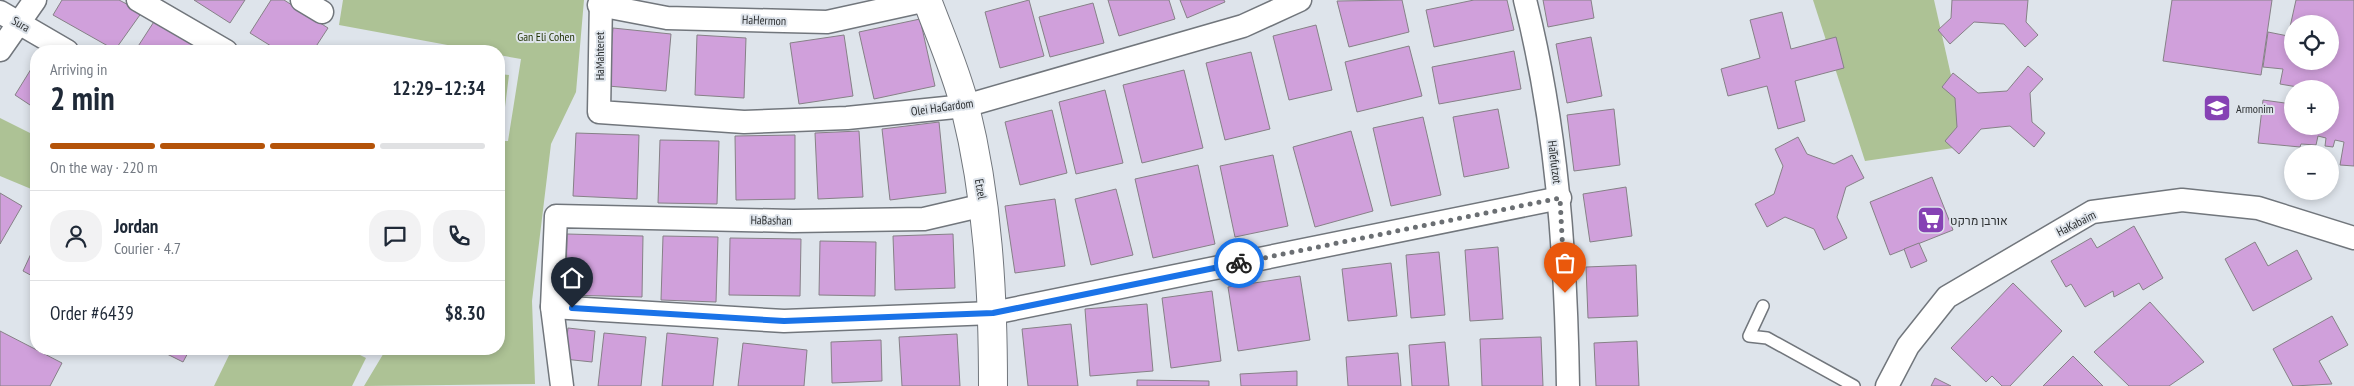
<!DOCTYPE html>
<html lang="en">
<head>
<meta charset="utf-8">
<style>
	body { margin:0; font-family:"PT Sans Narrow",Heebo,sans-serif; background:#f2f2f3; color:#1f2937; height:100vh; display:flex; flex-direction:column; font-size:19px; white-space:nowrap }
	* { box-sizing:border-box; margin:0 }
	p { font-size:16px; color:#747a83 }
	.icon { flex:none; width:28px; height:28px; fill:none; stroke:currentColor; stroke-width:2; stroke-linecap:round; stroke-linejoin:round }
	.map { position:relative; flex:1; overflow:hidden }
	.details { position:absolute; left:30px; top:45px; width:475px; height:310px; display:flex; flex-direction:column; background:#fff; border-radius:20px; box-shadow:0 2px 8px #0003 }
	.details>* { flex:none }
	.controls { position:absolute; left:2284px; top:15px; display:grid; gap:10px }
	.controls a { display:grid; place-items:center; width:55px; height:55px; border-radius:50%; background:#fff; box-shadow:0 2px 8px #0003; font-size:25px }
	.pin { position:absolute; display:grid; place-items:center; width:42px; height:42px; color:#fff; margin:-51px -21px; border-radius:50% 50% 50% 0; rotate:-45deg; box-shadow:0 0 5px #0007 }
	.pin .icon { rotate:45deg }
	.courier { position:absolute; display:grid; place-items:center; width:50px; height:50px; margin:-25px; border:4px solid #1a73e8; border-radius:50%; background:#fff; color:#222; box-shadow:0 1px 6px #0007 }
	.head em { font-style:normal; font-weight:600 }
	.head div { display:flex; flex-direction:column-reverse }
	.head { display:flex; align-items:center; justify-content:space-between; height:85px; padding:0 20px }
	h1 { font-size:32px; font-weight:600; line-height:38px }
	.bar { display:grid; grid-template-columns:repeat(4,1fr); gap:8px 5px; align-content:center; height:60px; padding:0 20px }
	.bar i { height:6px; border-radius:4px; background:#e0e1e3 }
	.bar .active { background:#b45309 }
	.bar p { grid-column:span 4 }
	.line { display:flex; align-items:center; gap:12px; padding:0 20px; border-top:1px solid #e0e1e3 }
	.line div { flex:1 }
	.round { display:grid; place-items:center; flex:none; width:52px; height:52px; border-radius:20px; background:#f2f2f3 }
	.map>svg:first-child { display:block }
</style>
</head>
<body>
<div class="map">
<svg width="2354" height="386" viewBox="0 0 2354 386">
	<rect width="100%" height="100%" fill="#dee4eb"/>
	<g fill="#adc295">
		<path d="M343,0H584L576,92L551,144L532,301L535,384L364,386L385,351L381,349H499V141H508L521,59L499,55V51H480L339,25Z"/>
		<path d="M1813,0H1934L1967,146L1865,161Z"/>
		<path d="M499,74L509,75L503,123H499Z"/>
		<path d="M0,118L36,136V191L0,176Z"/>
		<path d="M232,349H348L366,358L352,386H214Z"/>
	</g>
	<g fill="#d0a0db" stroke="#868187" fill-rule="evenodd">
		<path d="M62,0H119L142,12L115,50L53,15Z"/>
		<path d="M194,0H245L230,23Z"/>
		<path d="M271,0H284L328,28L313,51H279L250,33Z"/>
		<path d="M1029,0L1044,56L1000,68L985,12Z"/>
		<path d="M1108,0H1169L1175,19L1119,36Z"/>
		<path d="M1180,0H1224L1225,2L1187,18Z"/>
		<path d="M1402,0L1409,32L1349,47L1337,1Z"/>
		<path d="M1474,0H1507L1514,30L1434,47L1426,10Z"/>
		<path d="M1543,0H1591L1594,18L1548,27Z"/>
		<path d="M1952,0H2028L2026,22L2038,35L2025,47L2004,24L1974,22L1950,44L1938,30L1951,18Z"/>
		<path d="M2172,0H2272L2261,75L2163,61Z"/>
		<path d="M2296,0H2354V166L2340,165L2344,142L2335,140L2333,147L2325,146L2326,138L2318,136L2316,145L2301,144L2300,147L2258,143L2263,100L2292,104V126H2330V89H2309L2280,84L2283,69L2263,67L2268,32L2288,36ZM2292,24H2330V61H2292Z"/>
		<path d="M1093,3L1104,43L1050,57L1039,17Z"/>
		<path d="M1782,12L1791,49L1836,37L1844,68L1795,81L1805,121L1778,129L1767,86L1728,96L1721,69L1760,58L1750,20Z"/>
		<path d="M157,17L206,48L204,51H135Z"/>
		<path d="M920,19L935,86L874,99L859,32Z"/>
		<path d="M1316,25L1332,90L1289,100L1273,36Z"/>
		<path d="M613,28L671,34L666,91L608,86Z"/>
		<path d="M697,35L746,38L744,98L695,95Z"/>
		<path d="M844,35L853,96L799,104L790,43Z"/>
		<path d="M1591,37L1602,96L1567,103L1556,44Z"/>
		<path d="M1409,46L1422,96L1357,112L1345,62Z"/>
		<path d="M1514,51L1521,89L1439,104L1432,67Z"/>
		<path d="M1251,52L1270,129L1225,140L1206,63Z"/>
		<path d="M36,61V109L15,95Z"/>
		<path d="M2028,66L2043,79L2030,93L2032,122L2045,133L2034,147L2010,126L1981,129L1959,154L1945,141L1957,127L1955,98L1942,87L1953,73L1978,93L2007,91Z"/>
		<path d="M1184,70L1203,148L1142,163L1123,85Z"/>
		<path d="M1105,90L1123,163L1076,174L1059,102Z"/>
		<path d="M1498,109L1509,168L1464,177L1453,117Z"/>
		<path d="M1614,109L1620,165L1574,171L1567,115Z"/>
		<path d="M1052,110L1067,173L1020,185L1005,122Z"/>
		<path d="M1423,117L1441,195L1391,206L1373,128Z"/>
		<path d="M939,122L946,193L890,200L882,129Z"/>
		<path d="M859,131L863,197L818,199L815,133Z"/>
		<path d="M1351,131L1373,211L1315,227L1293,147Z"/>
		<path d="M576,133L639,135L637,199L573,196Z"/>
		<path d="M795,135V199L736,200L735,136Z"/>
		<path d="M1798,137L1807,154L1834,164L1852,155L1864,178L1846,187L1837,217L1847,238L1824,250L1814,229L1785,217L1767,227L1755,204L1774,194L1783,166L1775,149Z"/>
		<path d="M660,140L719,141L717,204L658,203Z"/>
		<path d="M1273,155L1288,226L1235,237L1220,166Z"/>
		<path d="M1198,165L1215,244L1153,258L1135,179Z"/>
		<path d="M1932,177L1953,230L1890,255L1870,202Z"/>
		<path d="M1626,187L1632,236L1590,242L1583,194Z"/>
		<path d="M1116,189L1133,255L1091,265L1075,199Z"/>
		<path d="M0,193L22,206L0,244Z"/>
		<path d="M1055,199L1065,266L1015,273L1005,206Z"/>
		<path d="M2134,226L2163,278L2143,290L2139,283L2114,297L2113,291L2085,307L2071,284L2066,287L2051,261L2091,238L2097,248Z"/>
		<path d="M567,234L643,236L642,297L566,295Z"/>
		<path d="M953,234L955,288L895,290L893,236Z"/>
		<path d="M663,236L718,237L716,302L661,300Z"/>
		<path d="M730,238L801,239L800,296L729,295Z"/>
		<path d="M820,241L876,242L875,296L819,295Z"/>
		<path d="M2255,242L2268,266L2297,250L2312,279L2253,311L2225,259Z"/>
		<path d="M36,243V278L23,271Z"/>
		<path d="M1919,243L1927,261L1911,268L1904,249Z"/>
		<path d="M1498,247L1503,319L1470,321L1465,250Z"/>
		<path d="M1439,252L1445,315L1411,318L1406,255Z"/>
		<path d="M1391,263L1397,316L1348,321L1342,269Z"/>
		<path d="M1636,265L1638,316L1588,318L1586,267Z"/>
		<path d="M1300,276L1310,340L1238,351L1228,287Z"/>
		<path d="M2013,283L2062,331L2010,386H2002L1992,376L1986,382L1951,348Z"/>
		<path d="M1212,291L1221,361L1171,368L1162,298Z"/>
		<path d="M2150,302L2204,362L2169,386H2129L2094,352Z"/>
		<path d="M1147,304L1153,371L1090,376L1085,309Z"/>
		<path d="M2332,316L2348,345L2319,361L2332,384L2293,386L2273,349Z"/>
		<path d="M1071,324L1078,386H1028L1022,329Z"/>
		<path d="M568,328L595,331L592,362L564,359Z"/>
		<path d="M0,331L62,363L50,386H0Z"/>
		<path d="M604,333L646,337L641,386H598Z"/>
		<path d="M667,333L718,338L713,386H662Z"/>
		<path d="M957,334L960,386H902L899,337Z"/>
		<path d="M1541,337L1543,386H1482L1480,339Z"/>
		<path d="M881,340L882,381L832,383L831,342Z"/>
		<path d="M1637,341L1639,386H1596L1594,343Z"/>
		<path d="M1445,342L1449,386H1412L1409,345Z"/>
		<path d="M743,343L807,350L804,386H738Z"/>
		<path d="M157,349H190L183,362Z"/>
		<path d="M1398,353L1401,386H1348L1346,357Z"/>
		<path d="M2073,356L2103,386H2043Z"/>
		<path d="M1297,371V386H1241L1240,374Z"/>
		<path d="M1935,378L1951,386H1931Z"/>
		<path d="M1137,380L1209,381V386H1137Z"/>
	</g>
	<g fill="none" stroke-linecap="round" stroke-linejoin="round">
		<g stroke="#71767c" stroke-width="14">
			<path id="service" d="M1763,306L1749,336L1767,338L1854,386"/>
		</g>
		<g stroke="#71767c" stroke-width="25">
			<g id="minor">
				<path d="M138,0L226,51"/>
				<path d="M302,0L322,12"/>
				<path d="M601,0L599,112L744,122L847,118L965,106L1243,26L1300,0"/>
				<path d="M1525,0C1557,126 1566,256 1568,386"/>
				<path d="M599,5L667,18L827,22L927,0"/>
				<path d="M0,12L67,51"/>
				<path d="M0,50L35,0"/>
				<path d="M552,307L784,321L993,313L1560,198"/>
				<path d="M562,386L552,307L556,216L793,221L924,219L984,205"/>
				<path d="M1887,386L1908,346L1947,297L2092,212L2182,200L2258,208L2354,238"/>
			</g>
		</g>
		<g stroke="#71767c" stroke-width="30">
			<path id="tertiary" d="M927,0C940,35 956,71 965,107C988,199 993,292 993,386"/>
		</g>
		<use href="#service" stroke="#fff" stroke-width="11"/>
		<use href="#minor" stroke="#fff" stroke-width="22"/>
		<use href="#tertiary" stroke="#fff" stroke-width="28"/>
	</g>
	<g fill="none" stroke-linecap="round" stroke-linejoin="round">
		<path stroke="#6b6f73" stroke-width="5" stroke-dasharray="0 9" d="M1239,263L1560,198L1565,293"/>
		<path stroke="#1a73e8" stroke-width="6" d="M572,308L784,321L993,313L1239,263"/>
	</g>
	<defs>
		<g id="school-square" transform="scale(1.4375)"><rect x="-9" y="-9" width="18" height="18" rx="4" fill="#8641b4" stroke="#dee4eb"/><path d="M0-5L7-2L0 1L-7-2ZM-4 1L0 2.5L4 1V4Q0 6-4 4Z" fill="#fff"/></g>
		<g id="supermarket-square" transform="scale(1.4375)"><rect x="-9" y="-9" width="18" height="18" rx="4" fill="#8641b4" stroke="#dee4eb"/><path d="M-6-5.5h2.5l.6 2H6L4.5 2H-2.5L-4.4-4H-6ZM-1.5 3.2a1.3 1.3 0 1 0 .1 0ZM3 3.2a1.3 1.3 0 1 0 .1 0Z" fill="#fff"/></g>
	</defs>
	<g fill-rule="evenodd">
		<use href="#school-square" x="2217" y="108"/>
		<use href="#supermarket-square" x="1931" y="220"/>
	</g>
	<g text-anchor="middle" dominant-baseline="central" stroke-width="4" stroke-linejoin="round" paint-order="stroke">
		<g font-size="12" fill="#2d3032" stroke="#dee4eb">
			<text transform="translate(764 20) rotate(2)">HaHermon</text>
			<text transform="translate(21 24) rotate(30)">Sura</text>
			<text transform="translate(599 56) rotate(-90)">HaMahteret</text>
			<text transform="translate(942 107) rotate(-8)">Olei HaGardom</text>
			<text transform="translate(1555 162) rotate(83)">HaTefutzot</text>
			<text transform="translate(981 189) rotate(79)">Etzel</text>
			<text transform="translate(771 220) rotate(1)">HaBashan</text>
			<text transform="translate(2076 223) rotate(-27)">HaKabaim</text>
		</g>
		<g font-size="12" fill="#1f3100" stroke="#dee4eb">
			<text x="546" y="36">Gan Eli Cohen</text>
		</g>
		<g font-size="12" fill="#2d3032" stroke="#dee4eb" text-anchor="start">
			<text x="2236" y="108">Armonim</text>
			<text x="1950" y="220">אורבן מרקט</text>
		</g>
	</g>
</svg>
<div class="controls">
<a><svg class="icon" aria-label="locate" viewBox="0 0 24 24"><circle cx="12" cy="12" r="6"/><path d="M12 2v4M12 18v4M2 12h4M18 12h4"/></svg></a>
<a>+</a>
<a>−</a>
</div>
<div class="pin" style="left:1565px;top:293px;background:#ea580c"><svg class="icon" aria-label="bag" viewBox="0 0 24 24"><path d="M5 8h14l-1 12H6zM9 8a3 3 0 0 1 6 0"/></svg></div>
<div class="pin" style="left:572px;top:308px;background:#1f2937"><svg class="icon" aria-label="home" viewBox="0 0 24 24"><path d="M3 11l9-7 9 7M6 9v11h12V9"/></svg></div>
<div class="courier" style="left:1239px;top:263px"><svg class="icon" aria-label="bike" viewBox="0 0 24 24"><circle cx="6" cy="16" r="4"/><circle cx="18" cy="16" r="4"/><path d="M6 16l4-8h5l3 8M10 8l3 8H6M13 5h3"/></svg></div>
<section class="details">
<div class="head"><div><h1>2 min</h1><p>Arriving in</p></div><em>12:29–12:34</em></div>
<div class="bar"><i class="active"></i><i class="active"></i><i class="active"></i><i></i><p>On the way · 220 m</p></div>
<div class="line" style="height:90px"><a class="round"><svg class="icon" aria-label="person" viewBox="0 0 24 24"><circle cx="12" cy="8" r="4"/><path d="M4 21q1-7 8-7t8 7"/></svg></a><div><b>Jordan</b><p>Courier · 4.7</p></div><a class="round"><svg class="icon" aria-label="chat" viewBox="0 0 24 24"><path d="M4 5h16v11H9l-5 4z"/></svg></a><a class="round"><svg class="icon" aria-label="phone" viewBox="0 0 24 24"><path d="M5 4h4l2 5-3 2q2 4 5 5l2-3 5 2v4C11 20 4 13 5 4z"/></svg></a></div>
<div class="line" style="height:65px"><div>Order #6439</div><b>$8.30</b></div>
</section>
</div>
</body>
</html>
